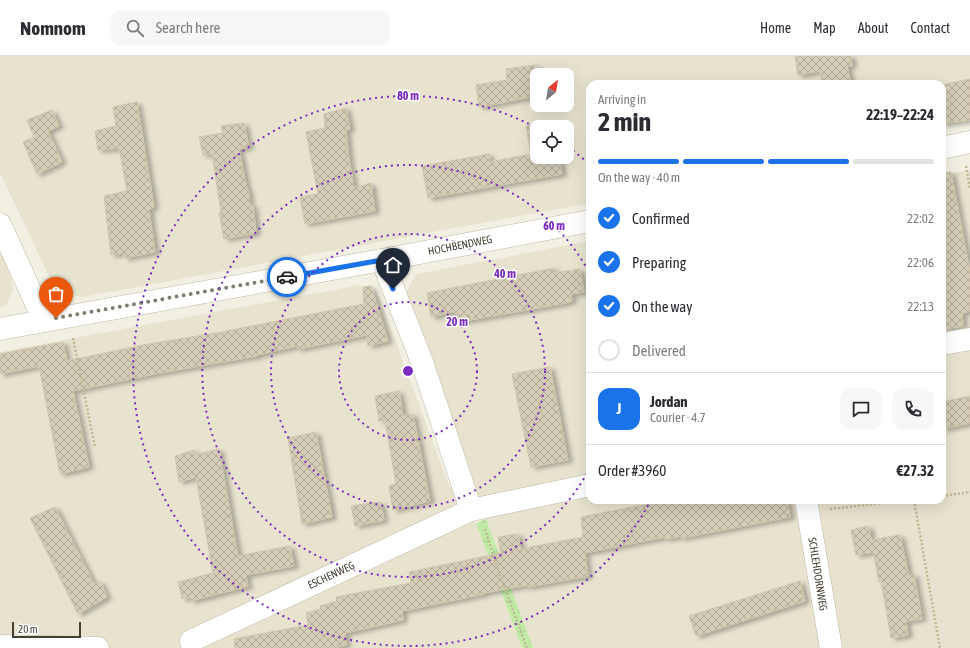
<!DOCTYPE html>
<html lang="en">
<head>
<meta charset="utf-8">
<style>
	body { margin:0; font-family:"Asap Condensed",sans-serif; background:#f7f7f7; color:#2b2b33; height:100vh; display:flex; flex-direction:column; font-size:15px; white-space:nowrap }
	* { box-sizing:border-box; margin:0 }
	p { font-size:13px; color:#7c7c81 }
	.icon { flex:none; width:22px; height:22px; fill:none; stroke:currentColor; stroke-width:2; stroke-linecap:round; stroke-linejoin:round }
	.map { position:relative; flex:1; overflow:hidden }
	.details { position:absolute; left:586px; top:24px; width:360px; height:424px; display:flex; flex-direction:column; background:#fff; border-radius:12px; box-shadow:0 4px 16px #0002 }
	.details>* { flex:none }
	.needle { width:26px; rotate:30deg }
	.controls { position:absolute; left:530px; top:12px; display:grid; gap:8px }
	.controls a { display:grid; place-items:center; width:44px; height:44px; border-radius:8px; background:#fff; box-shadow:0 4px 16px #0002; font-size:20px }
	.scale { position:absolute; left:12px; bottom:10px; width:69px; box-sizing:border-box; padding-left:4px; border:2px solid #444032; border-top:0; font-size:11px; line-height:14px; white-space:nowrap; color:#444032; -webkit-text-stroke:3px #fff; paint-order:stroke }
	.pin { position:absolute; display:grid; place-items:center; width:34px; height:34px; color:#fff; margin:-41px -17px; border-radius:50% 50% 50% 0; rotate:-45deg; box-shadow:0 0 4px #0007 }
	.pin .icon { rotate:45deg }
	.courier { position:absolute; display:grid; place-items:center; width:40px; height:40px; margin:-20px; border:3px solid #1a73e8; border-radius:50%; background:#fff; color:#222; box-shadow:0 1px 5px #0007 }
	.overview em { font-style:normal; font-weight:700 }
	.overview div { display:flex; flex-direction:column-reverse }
	.overview { display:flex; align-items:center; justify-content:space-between; height:68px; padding:0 12px }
	h1 { font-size:26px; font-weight:700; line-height:30px }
	.bar { display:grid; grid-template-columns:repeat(4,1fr); gap:6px 4px; align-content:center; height:48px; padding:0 12px }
	.bar i { height:5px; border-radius:3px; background:#e1e1e2 }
	.bar .selected { background:#1a73e8 }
	.bar p { grid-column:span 4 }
	.line { display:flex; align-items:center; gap:10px; padding:0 12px; border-top:1px solid #e1e1e2 }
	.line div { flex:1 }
	.round { display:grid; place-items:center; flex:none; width:42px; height:42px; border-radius:12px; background:#f7f7f7 }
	ol { padding:0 12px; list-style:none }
	li { display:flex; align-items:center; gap:12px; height:44px }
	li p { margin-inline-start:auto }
	li .icon { padding:4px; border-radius:50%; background:#1a73e8; color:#fff; stroke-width:4 }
	li:last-child { color:#7c7c81 }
	li i { width:22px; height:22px; border:2px solid #e1e1e2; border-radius:50% }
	header { display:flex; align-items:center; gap:24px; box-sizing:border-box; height:56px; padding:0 20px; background:#fff; border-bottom:1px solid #e1e1e2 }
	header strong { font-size:19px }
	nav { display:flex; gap:22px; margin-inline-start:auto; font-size:14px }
	.search { width:280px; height:36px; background:#f7f7f7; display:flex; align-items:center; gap:10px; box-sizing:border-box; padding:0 14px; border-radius:12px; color:#7c7c81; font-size:15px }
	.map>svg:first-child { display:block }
</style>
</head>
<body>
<header>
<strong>Nomnom</strong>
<div class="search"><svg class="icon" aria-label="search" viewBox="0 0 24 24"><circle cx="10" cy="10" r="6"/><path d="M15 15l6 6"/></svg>Search here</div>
<nav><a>Home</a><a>Map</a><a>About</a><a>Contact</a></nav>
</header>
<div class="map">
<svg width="970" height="592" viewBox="0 0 970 592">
	<defs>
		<pattern id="park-tufts" width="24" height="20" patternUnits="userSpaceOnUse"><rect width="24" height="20" fill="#c2eaa7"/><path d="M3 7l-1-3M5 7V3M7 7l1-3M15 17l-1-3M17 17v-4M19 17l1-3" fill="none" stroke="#a8ca90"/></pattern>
		<pattern id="building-cross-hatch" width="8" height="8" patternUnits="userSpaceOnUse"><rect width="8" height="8" fill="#d4cdb7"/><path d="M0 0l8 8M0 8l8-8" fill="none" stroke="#aea895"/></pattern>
		<filter id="shadow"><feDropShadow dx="4.5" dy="2.5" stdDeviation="2" flood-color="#0004"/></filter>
	</defs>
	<rect width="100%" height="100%" fill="#f2f0e2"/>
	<g fill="#e7e3cf" fill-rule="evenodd">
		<path d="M0,0H970V65L942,70V28H590V147L83,241L65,237L51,224L0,117ZM537,19H567V49H537ZM537,71H567V101H537Z"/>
		<path d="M970,114V592H533L404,240L416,218L590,185V444H942V119Z"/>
		<path d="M0,196L10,217L13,233L7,248L0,252Z"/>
		<path d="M360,229L379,240L448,427L476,467L522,592H0V296Z"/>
	</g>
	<path fill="url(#park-tufts)" d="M486,463L533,592H522L476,467Z"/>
	<g fill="url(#building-cross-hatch)" stroke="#d0c6a9" filter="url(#shadow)">
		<path d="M795,0H851L852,10H847L851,28H822L820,15L798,19Z"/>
		<path d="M537,9V40L479,51L476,29L507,24L506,13Z"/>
		<path d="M970,23V64L942,68V29Z"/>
		<path d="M137,46L154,151L149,153L155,196L125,202L123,197L111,199L104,140L127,135L119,92L98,94L95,75L116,70L113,51Z"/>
		<path d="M346,52L350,73L346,74L349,103L354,132L371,127L375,155L305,168L300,141L318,138L306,76L325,72L324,58Z"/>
		<path d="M52,54L59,70L48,75L62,106L37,118L23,86L34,81L27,64Z"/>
		<path d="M552,65L553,71H537V101H559L562,118L428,142L422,110L489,98L490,106L531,98L526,70Z"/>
		<path d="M244,67L249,91L239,93L247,133H248L250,150L253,149L256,177L224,183L219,157L221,156L212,98L203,99L199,81L223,77L221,70Z"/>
		<path d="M951,116L970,216V255L962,257L963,270L942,273V117Z"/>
		<path d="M554,212L555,217L580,213L584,236L571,238L572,245L561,248L458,266L456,255L431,261L427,237Z"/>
		<path d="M371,230L388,285L368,290L367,279L298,293L297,290L257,299V300L154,318L73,335L89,411L60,418L39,310L0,318V298L63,286L67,305L143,289L222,276L364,248L363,231Z"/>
		<path d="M550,311L568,404L531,411L512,318Z"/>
		<path d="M399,335L403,360L413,358L430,445L393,454L389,430L396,428L385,364L379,365L375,340Z"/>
		<path d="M970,340V367L942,373V346Z"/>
		<path d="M316,376L332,461L302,468L288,382Z"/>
		<path d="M219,393L238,500L290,490L294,510L246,519L248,530L191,545L190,541L182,543L178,526L213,517L196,421L179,426L175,400L195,394V399Z"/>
		<path d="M669,444H787L790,461L682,482L681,480L665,483V481L585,497L588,520L528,531V529L484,537V538L402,555L403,564L345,577L346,589L334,592H235L234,583L308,569L306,557L321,553L320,550L337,545L336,541L411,527L409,516L501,497L498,481L518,478L521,493L583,481L581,461Z"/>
		<path d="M380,446L384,464L355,470L351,450Z"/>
		<path d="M55,451L94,528L100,525L107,541L78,558L30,462Z"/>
		<path d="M869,470L871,484L900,479L909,520L914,518L922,563L906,565L908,579L891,582L881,525L879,526L872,489L873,496L856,499L851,474Z"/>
		<path d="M800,525L805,545L696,580L689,560Z"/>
	</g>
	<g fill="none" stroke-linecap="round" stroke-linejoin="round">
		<g stroke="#beb9a4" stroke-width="23">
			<g id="street">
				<path d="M942,92L970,86"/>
				<path d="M0,168L44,265"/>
				<path d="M0,273L382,204L590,165"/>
				<path d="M942,288L970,283"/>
				<path d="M806,444L831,592"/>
				<path d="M471,454L590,429"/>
				<path d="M191,585L471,454L422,306L382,204"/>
				<path d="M0,590L98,592"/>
			</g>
		</g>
		<g stroke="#c1b794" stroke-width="2.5" stroke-dasharray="2 2" stroke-linecap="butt">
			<path d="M966,110L970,133"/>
			<path d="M73,282L95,391"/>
			<path d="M942,440L970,436"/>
			<path d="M914,444L940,592"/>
			<path d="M830,453L909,444"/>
			<path d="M485,473L498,514L527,592"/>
		</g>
		<use href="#street" stroke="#fff" stroke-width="22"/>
	</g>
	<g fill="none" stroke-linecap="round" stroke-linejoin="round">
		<path stroke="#817e70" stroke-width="4" stroke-dasharray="0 7.2" d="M56,262L287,221"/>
		<path stroke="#1a73e8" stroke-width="5" d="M287,221L382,204L393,233"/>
	</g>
	<g fill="none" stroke="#7b2cbf" stroke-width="2" stroke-dasharray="2 4">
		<circle cx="408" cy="315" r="69"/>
		<circle cx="408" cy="315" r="137"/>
		<path d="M590 412A206 206 0 1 1 590 218"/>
		<path d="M651 444A275 275 0 1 1 535 71M568 91A275 275 0 0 1 588 107"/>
	</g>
	<g text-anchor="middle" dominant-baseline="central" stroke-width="3" stroke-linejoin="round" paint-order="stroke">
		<g font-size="11" fill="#444032" stroke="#fff">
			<text transform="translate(460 189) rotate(-11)">HOCHBENDWEG</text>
			<text transform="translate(818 518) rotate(81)">SCHLEHDORNWEG</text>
			<text transform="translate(331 519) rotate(-25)">ESCHENWEG</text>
		</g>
	</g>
	<circle cx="408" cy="315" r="6" fill="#7b2cbf" stroke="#fff" stroke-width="2"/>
	<g font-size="12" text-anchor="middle" font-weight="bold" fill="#7b2cbf" stroke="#fff" stroke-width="3" stroke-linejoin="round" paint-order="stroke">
		<text x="408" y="44">80 m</text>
		<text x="554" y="174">60 m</text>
		<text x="505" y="222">40 m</text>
		<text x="457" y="270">20 m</text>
	</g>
</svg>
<div class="controls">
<a><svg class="needle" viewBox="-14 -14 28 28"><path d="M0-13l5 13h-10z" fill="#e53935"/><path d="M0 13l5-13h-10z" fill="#7c7c81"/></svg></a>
<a><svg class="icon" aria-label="locate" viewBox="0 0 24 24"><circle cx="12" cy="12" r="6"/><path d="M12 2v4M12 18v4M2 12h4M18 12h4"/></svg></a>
</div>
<div class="scale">20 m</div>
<div class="pin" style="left:56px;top:262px;background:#ea580c"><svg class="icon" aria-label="bag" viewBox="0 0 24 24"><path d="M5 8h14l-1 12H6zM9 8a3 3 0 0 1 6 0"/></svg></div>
<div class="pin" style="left:393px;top:233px;background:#1f2937"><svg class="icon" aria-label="home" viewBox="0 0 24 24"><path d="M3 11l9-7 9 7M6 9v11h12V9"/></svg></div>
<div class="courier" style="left:287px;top:221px"><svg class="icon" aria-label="car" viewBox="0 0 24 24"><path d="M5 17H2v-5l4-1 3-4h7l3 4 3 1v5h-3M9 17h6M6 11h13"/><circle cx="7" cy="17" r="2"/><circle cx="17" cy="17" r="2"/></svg></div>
<section class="details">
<div class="overview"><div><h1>2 min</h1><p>Arriving in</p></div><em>22:19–22:24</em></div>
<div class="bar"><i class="selected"></i><i class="selected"></i><i class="selected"></i><i></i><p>On the way · 40 m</p></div>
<ol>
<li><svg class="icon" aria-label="check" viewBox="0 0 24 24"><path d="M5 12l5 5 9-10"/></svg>Confirmed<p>22:02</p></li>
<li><svg class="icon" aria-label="check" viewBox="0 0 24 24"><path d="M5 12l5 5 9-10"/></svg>Preparing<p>22:06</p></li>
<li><svg class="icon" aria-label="check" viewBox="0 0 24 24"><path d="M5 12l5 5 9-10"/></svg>On the way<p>22:13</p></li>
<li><i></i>Delivered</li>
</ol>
<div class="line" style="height:72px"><b class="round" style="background:#1a73e8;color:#fff">J</b><div><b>Jordan</b><p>Courier · 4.7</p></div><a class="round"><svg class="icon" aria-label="chat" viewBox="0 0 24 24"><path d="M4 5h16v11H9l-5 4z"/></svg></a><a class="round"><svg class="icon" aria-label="phone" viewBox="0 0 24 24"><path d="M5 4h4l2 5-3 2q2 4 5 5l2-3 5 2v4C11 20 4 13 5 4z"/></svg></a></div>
<div class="line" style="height:52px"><div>Order #3960</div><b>€27.32</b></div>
</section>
</div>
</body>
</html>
